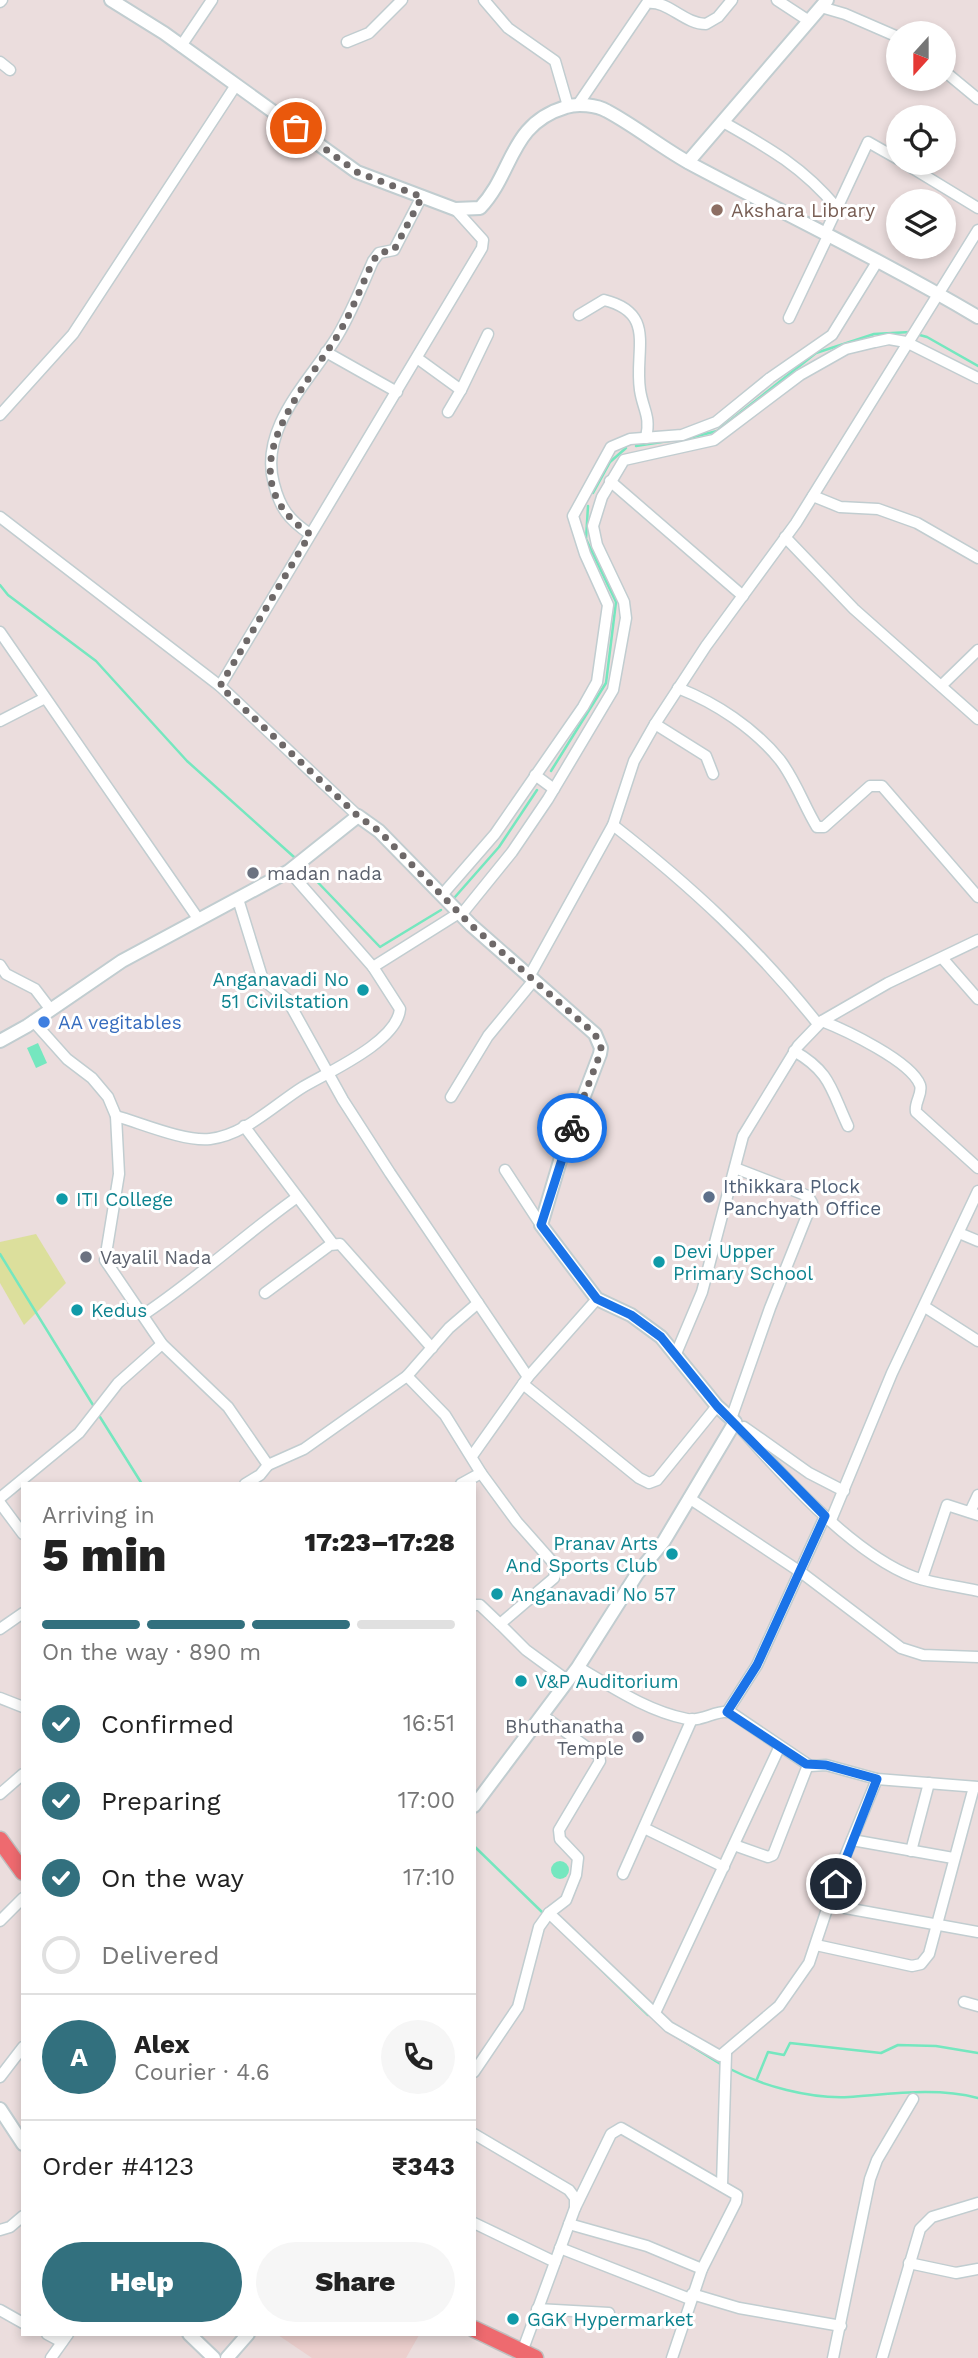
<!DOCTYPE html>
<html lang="en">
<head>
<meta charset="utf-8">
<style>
	body { margin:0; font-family:"Work Sans",sans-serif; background:#f6f6f6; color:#222; height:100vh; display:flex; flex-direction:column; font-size:26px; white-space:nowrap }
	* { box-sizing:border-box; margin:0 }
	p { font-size:23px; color:#767676 }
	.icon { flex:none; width:38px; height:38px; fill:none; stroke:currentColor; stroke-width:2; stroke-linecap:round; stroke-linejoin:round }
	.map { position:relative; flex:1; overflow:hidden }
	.sheet { position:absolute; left:21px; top:1482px; width:455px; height:854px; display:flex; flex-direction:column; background:#fff; border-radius:0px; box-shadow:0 4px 10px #0003 }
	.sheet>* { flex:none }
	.needle { width:46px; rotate:201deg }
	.buttons { position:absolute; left:886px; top:21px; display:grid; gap:14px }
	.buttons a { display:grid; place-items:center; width:70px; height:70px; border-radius:50%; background:#fff; box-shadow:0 4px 10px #0003; font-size:35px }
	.pin { position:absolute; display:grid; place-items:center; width:60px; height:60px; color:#fff; margin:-30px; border:4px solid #fff; border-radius:50%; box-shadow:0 2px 7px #0007 }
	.courier { position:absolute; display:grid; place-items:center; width:70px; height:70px; margin:-35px; border:5px solid #1a73e8; border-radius:50%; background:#fff; color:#222; box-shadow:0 2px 9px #0007 }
	.headline em { font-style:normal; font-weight:800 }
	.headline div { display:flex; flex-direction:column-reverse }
	.headline { display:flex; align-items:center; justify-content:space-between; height:119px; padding:0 21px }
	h1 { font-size:46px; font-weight:800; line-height:52px }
	.bar { display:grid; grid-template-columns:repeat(4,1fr); gap:10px 7px; align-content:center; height:84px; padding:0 21px }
	.bar i { height:9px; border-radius:5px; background:#e0e0e0 }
	.bar .active { background:#32707e }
	.bar p { grid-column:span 4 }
	.line { display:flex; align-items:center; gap:18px; padding:0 21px; border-top:2px solid #e0e0e0 }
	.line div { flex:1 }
	.round { display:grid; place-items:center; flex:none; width:74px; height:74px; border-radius:37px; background:#f6f6f6 }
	ol { padding:0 21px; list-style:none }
	li { display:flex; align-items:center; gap:21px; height:77px }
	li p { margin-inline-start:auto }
	li .icon { padding:7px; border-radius:50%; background:#32707e; color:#fff; stroke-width:4 }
	li:last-child { color:#767676 }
	li i { width:38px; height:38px; border:4px solid #e0e0e0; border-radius:50% }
	.primary-button { display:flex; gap:14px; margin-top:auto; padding:14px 21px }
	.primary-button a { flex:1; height:80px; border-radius:42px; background:#32707e; color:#fff; font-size:28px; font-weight:800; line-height:80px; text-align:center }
	.primary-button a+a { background:#f6f6f6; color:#222 }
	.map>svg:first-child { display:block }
</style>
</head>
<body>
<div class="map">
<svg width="978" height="2358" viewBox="0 0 978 2358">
	<rect width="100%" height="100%" fill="#ebdddd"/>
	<path fill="#eccfcd" d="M278,2335L279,2334L419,2335L406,2358H312Z"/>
	<path fill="#dcdf9c" d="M36,1234L66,1283L24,1325L0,1283V1242Z"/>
	<g fill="#75e7bf">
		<path d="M38,1043L47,1063L36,1068L27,1048Z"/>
		<circle cx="560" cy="1870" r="9"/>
	</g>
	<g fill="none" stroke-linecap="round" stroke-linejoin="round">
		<g stroke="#75e7bf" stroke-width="2.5">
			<path d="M916,334L927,337L978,366"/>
			<path d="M685,439L717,431L816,353L874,334L910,332"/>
			<path d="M636,446L675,440"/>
			<path d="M593,493L610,462L626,448"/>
			<path d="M0,585L8,595L96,661L187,761L294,857"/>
			<path d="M551,771L606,683L616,602L586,539L588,506"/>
			<path d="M306,870L380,947L441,910"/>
			<path d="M455,897L499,847L537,790"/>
			<path d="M0,1254L93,1405"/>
			<path d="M100,1417L142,1484"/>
			<path d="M474,1846L543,1913"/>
			<path d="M550,1920L648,2015"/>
			<path d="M675,2036L722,2065"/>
			<path d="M728,2068C762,2086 810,2099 849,2097C891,2094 936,2087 978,2098"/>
			<path d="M757,2079L768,2052L784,2055L790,2043L881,2053L898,2045L936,2046L978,2053"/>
		</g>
		<g stroke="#c1cdd0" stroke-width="13">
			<g id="minor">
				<path d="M484,0L508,28L555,61L568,106"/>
				<path d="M777,0L809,21"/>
				<path d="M0,2L2,0"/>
				<path d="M821,7L845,14L898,37"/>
				<path d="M347,42L369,33L402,0"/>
				<path d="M181,46L212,0"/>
				<path d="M0,62L10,70"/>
				<path d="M943,70L978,99"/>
				<path d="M577,106L647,3C668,0 684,24 706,24L718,17L732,0"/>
				<path d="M723,122C769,148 803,167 837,208"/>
				<path d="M904,163L978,208"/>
				<path d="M825,234L868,142L898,159"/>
				<path d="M579,315L604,300C657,313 634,350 640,390C643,410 651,416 646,438"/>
				<path d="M789,318L828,236"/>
				<path d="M326,352L397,392"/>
				<path d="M417,358L461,390L488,334"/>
				<path d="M448,412L461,390"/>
				<path d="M0,415L73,334L236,85"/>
				<path d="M610,481L743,596"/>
				<path d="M813,496L840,507L878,509L917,523L978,558"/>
				<path d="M0,517L220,686L358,816"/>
				<path d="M310,534C289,520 280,508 274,484C258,427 312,379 338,335C352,311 362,286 373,261L379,253L394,250L422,196"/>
				<path d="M785,537L854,609L978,719"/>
				<path d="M0,632L199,920"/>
				<path d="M943,684L978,650"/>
				<path d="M220,686L482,248L483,240L455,209"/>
				<path d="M678,688C716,703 754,728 780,760C796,781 804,806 817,827H824L870,786H882L978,897"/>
				<path d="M0,721L45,698"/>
				<path d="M655,724L706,756L713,774"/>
				<path d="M535,775L554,789"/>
				<path d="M613,825C691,886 757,947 818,1024"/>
				<path d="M442,895L495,834L583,707L597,682L608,605L585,554L573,516L611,447L630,439L682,435L716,422L770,378L832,335L877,262"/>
				<path d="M238,899L263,980L287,999L343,1100L390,1173L528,1377"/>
				<path d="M461,915L512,852L548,799L613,690L626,618L624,602L597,545L593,526L602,497L624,460L714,440L800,375L846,349L875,342L889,339L906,342L978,378"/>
				<path d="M943,959L978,999"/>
				<path d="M0,965L6,974L35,989L51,1010"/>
				<path d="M373,967L459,913"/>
				<path d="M530,975L613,825L634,761L655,724L706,646L796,523L978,230"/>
				<path d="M33,1021L67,1059L92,1078L108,1097L116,1116L119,1174L105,1260L162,1344L228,1407L268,1465L304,1449L407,1376L445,1415L481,1473L517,1522L556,1566L554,1578L500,1624L526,1650L567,1680"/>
				<path d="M822,1021C845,1030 911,1061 920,1085C923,1094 914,1102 916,1112L978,1168"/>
				<path d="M794,1051C831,1072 831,1090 848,1126"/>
				<path d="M451,1097L488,1036L534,980"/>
				<path d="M116,1116C141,1123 185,1142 210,1139C245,1135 274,1105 303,1087C328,1072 397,1042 400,1009L373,967L289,871"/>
				<path d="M244,1126L333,1244"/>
				<path d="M505,1170L541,1225"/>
				<path d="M959,1233L978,1241"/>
				<path d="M265,1293L330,1245L340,1244L432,1348"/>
				<path d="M925,1307L978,1341"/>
				<path d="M143,1315C197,1279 243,1236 296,1198"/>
				<path d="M675,1356L702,1292L743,1136L798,1046L822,1021L888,983L978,940"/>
				<path d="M407,1376L449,1328L478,1303"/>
				<path d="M523,1384L639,1478L649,1483L657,1480L717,1406"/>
				<path d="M731,1419L770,1308L812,1203L808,1196L735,1168"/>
				<path d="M735,1422C778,1471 852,1554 914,1577C934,1584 957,1586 978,1591"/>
				<path d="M744,1427L809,1473L844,1491"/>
				<path d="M472,1456L528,1377L597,1299"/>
				<path d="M245,1484L260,1475L268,1465"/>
				<path d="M461,1484L481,1473"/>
				<path d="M0,1498L79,1433L118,1383L162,1344"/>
				<path d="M689,1498L802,1573L901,1648L923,1655L978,1657"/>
				<path d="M0,1503L23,1534"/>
				<path d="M970,1512L978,1495"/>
				<path d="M831,1520L892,1373L978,1191"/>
				<path d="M922,1579L947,1505L978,1515"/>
				<path d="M474,1605H480L500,1624"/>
				<path d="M0,1629L23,1613"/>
				<path d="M578,1667C612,1687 647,1711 687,1719C702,1722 715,1710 730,1712L810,1766L826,1765L877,1779L978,1787"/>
				<path d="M0,1698L23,1707"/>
				<path d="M727,1712L757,1665L825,1516"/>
				<path d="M0,1794L23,1774"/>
				<path d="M644,1828L724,1867"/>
				<path d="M852,1840L953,1858"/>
				<path d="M734,1845L768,1857L773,1855L808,1765"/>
				<path d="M911,1851L929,1783"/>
				<path d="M623,1874L692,1719"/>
				<path d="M829,1905L978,1932"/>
				<path d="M549,1913L669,2027L720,2056L779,2006L809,1963L842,1864L877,1779"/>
				<path d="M0,1921L23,1898"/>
				<path d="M816,1945L912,1966L921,1964L929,1954L974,1787"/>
				<path d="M964,2002L978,2006"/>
				<path d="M655,2013L779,1748"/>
				<path d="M474,2072L518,2007L539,1927L549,1913L566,1900L576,1875L578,1858L560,1839L559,1830L600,1761L599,1756L542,1715"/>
				<path d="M0,2077L23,2047"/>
				<path d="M474,2134L569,2190L575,2198V2208L522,2352"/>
				<path d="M722,2185L726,2053"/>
				<path d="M575,2208L611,2134L621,2128L737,2195L736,2202L702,2269L672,2358"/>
				<path d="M474,2223L555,2262"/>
				<path d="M569,2224L647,2246L702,2269"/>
				<path d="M0,2230L10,2227L23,2216"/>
				<path d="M560,2248L690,2299"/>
				<path d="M909,2263L956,2273L978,2269"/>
				<path d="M692,2294L739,2308L841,2326"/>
				<path d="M537,2309L609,2313"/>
				<path d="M0,2310L23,2323"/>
				<path d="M47,2334L62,2342"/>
				<path d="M51,2358L68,2334"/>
				<path d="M833,2358L870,2179L877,2160L913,2099"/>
				<path d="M882,2358L920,2229L932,2217L978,2203"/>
			</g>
		</g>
		<g stroke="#c1cdd0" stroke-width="16">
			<g id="tertiary">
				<path d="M111,0L164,33L357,172L455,209L480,208C514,172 509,124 566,107C577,103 597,105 607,111C637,127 663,149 693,165C787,215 885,262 978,317"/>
				<path d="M688,162L827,0"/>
				<path d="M0,1041L27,1026L122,961L289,871L358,816L379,831L471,925L595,1034L601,1048L600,1054L563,1151L541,1225L597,1299L631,1315L661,1337L717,1406L735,1422L664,1541L637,1574L578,1667L474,1806"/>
				<path d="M0,2109L23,2144"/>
				<path d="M189,2334L214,2358"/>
				<path d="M227,2358L248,2334"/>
			</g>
		</g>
		<g stroke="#bfbfbf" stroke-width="19">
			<g id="trunk">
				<path d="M0,1840L23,1872"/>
				<path d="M474,2329L535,2358"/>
			</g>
		</g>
		<use href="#minor" stroke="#fff" stroke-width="10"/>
		<use href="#tertiary" stroke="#fff" stroke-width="12"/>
		<use href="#trunk" stroke="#ee6a6f" stroke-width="16"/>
	</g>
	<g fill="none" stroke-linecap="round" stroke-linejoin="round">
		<path stroke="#6e6969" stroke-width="7" stroke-dasharray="0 12.6" d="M296,128L357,172L422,197L394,250L379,253L373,261C361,287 351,314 336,338C297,398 225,477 310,534L220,686L358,816L379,831L471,925L595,1034L601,1048L600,1054L572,1128"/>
		<path stroke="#1a73e8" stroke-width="9" d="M572,1128L541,1225L597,1299L631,1315L661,1337L717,1406L825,1516L757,1665L727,1712L806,1764L826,1765L877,1779L836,1884"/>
	</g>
	<circle fill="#8d6e63" stroke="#fff" stroke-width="2.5" cx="717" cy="210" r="7"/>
	<g fill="#6b7280" stroke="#fff" stroke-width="2.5">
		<circle cx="253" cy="873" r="7"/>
		<circle cx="86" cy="1257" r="7"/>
		<circle cx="638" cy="1737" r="7"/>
	</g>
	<g fill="#0f9aa8" stroke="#fff" stroke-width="2.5">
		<circle cx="363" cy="990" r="7"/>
		<circle cx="62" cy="1199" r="7"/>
		<circle cx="659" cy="1262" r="7"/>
		<circle cx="77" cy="1310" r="7"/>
		<circle cx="672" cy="1554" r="7"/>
		<circle cx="497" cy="1594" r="7"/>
		<circle cx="521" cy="1681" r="7"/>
		<circle cx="513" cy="2319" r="7"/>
	</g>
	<circle fill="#3f7fe0" stroke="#fff" stroke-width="2.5" cx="44" cy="1022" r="7"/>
	<circle fill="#5c6f8a" stroke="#fff" stroke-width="2.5" cx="709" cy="1197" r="7"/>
	<g text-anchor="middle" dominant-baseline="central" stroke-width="6" stroke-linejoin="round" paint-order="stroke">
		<g font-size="19" fill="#785e54" stroke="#fff" text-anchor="start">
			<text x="731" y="210">Akshara Library</text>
		</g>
		<g font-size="19" fill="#5b616d" stroke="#fff" text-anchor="start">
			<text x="267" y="873">madan nada</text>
			<text x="100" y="1257">Vayalil Nada</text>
			<text x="624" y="1726" text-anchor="end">Bhuthanatha<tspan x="624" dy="22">Temple</tspan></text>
		</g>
		<g font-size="19" fill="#0d838f" stroke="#fff" text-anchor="start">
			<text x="349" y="979" text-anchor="end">Anganavadi No<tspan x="349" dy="22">51 Civilstation</tspan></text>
			<text x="76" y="1199">ITI College</text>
			<text x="673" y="1251">Devi Upper<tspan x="673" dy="22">Primary School</tspan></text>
			<text x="91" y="1310">Kedus</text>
			<text x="658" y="1543" text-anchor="end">Pranav Arts<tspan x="658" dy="22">And Sports Club</tspan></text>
			<text x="511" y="1594">Anganavadi No 57</text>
			<text x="535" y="1681">V&amp;P Auditorium</text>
			<text x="527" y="2319">GGK Hypermarket</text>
		</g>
		<g font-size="19" fill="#366cbe" stroke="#fff" text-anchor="start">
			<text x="58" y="1022">AA vegitables</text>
		</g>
		<g font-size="19" fill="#4e5e75" stroke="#fff" text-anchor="start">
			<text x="723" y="1186">Ithikkara Plock<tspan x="723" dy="22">Panchyath Office</tspan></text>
		</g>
	</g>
</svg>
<div class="buttons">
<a><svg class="needle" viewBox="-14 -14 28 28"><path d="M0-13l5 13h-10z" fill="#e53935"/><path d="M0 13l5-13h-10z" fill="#767676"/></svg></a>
<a><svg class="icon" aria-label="locate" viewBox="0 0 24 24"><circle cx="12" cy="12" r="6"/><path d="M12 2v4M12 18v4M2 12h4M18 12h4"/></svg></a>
<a><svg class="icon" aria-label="layers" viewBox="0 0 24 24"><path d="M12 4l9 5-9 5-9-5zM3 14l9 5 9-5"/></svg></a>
</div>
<div class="pin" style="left:296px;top:128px;background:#ea580c"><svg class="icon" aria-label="bag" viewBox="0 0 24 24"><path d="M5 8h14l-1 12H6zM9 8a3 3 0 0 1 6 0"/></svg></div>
<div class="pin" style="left:836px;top:1884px;background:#1f2937"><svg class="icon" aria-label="home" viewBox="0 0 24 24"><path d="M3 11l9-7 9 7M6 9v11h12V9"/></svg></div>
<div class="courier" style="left:572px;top:1128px"><svg class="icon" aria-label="bike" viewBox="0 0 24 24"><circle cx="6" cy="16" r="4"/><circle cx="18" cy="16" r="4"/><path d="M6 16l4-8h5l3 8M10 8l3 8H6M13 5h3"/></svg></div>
<section class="sheet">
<div class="headline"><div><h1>5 min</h1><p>Arriving in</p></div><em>17:23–17:28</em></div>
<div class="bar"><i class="active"></i><i class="active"></i><i class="active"></i><i></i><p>On the way · 890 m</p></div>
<ol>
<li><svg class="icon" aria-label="check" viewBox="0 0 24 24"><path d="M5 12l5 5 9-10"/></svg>Confirmed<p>16:51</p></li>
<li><svg class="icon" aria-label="check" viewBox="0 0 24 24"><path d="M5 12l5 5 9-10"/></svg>Preparing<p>17:00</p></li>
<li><svg class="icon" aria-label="check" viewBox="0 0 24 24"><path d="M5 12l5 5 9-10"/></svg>On the way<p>17:10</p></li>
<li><i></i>Delivered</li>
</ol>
<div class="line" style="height:126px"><b class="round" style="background:#32707e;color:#fff">A</b><div><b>Alex</b><p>Courier · 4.6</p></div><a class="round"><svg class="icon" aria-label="phone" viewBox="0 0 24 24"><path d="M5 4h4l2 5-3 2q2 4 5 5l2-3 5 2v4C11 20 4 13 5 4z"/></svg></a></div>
<div class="line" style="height:91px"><div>Order #4123</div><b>₹343</b></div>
<div class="primary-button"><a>Help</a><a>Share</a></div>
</section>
</div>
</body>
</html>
